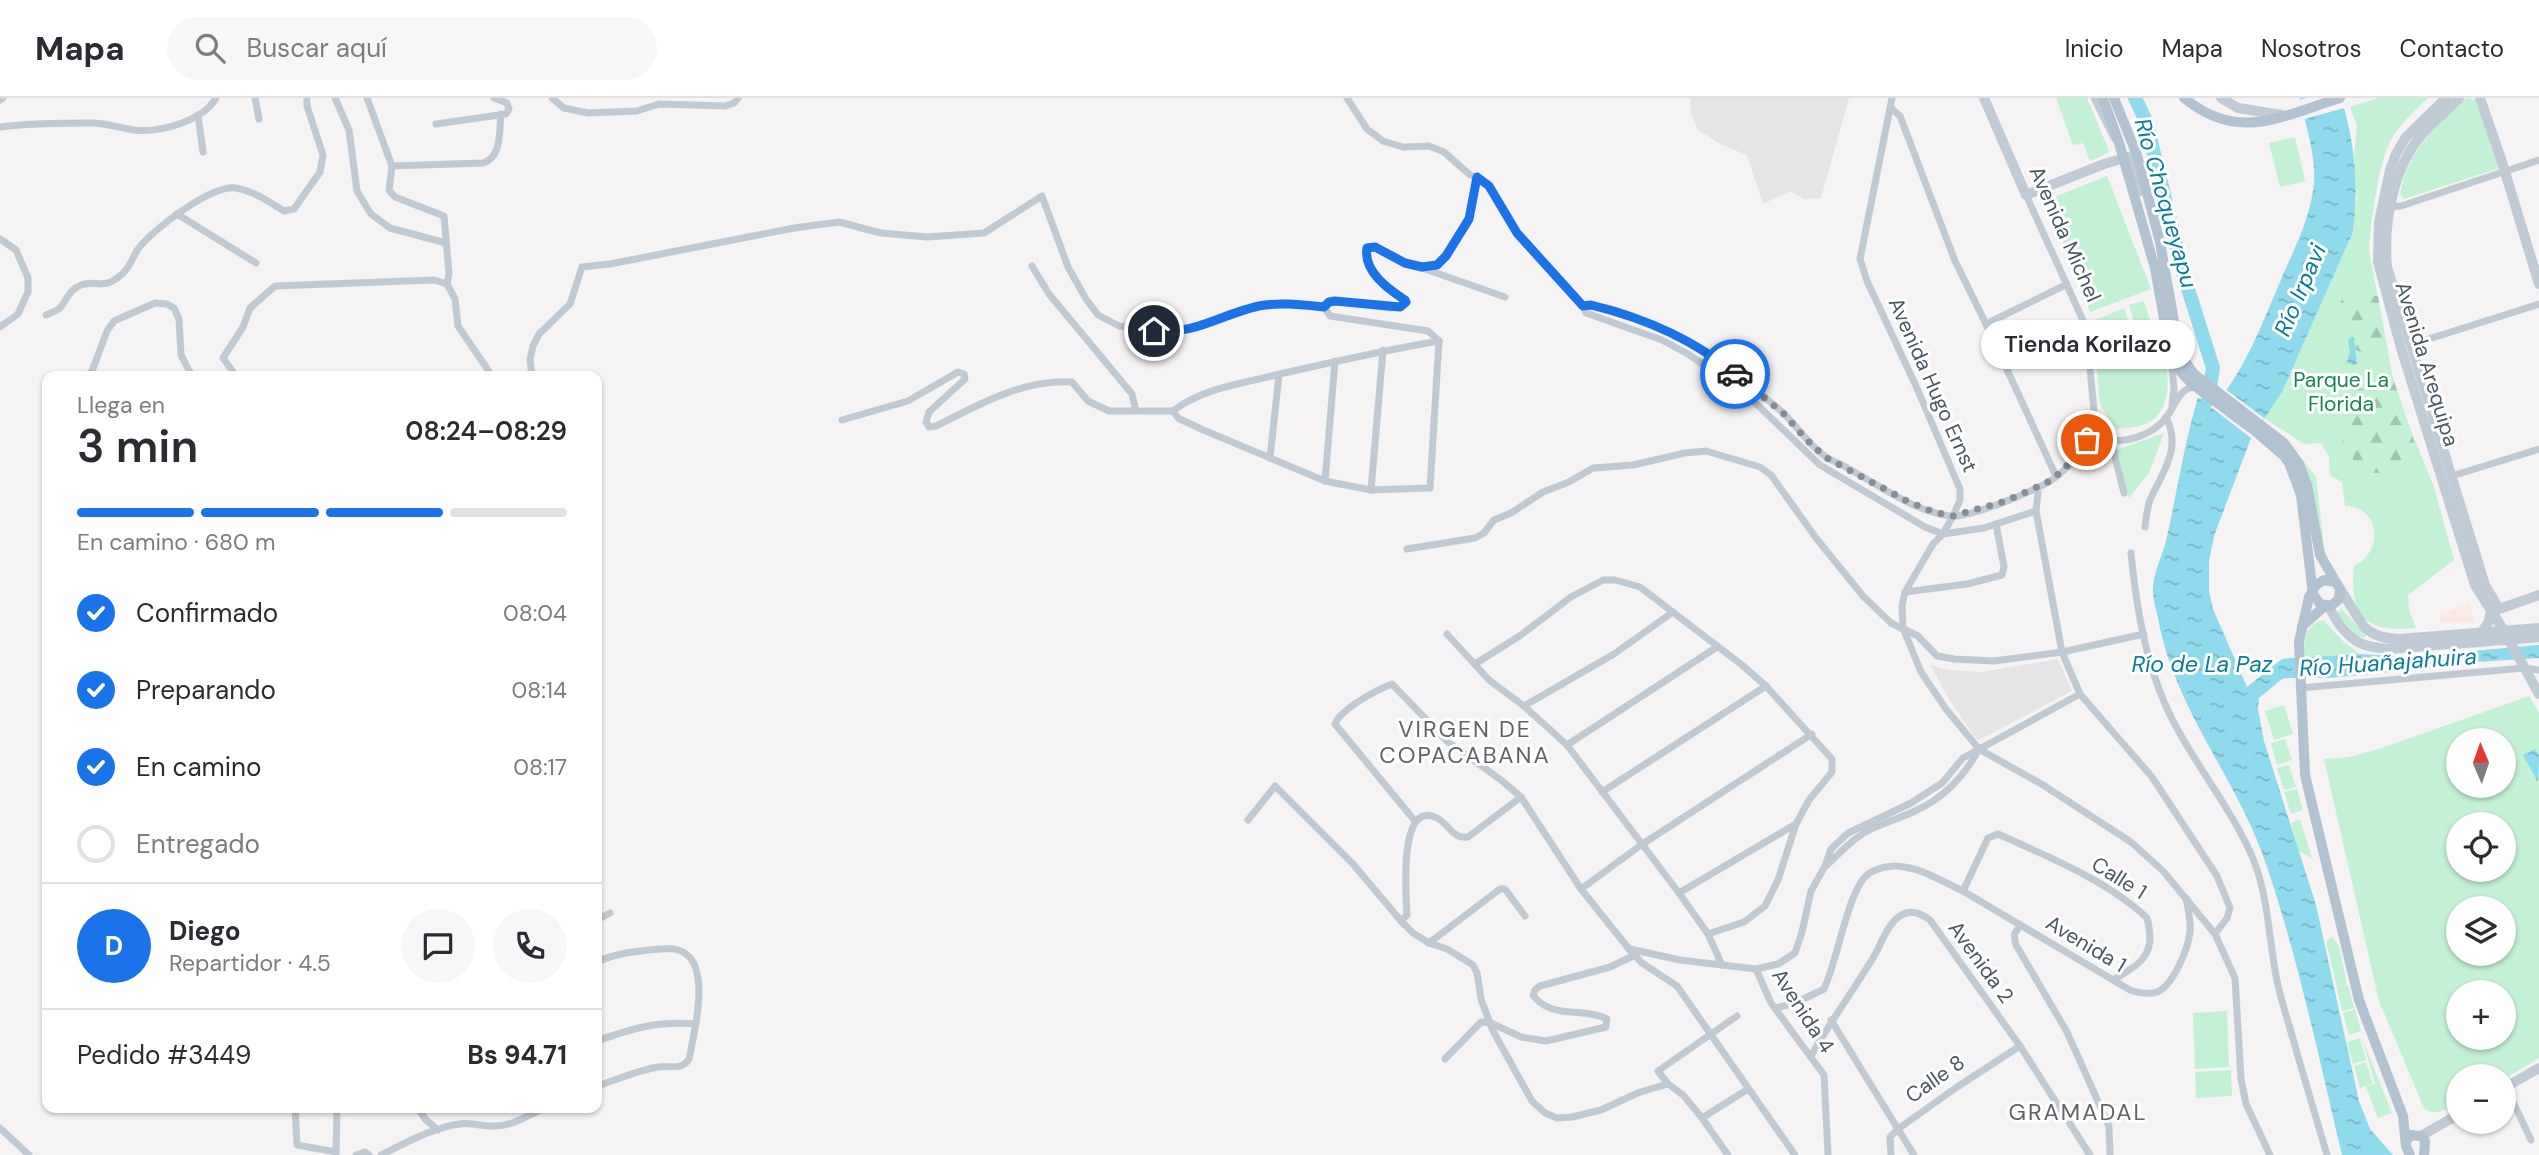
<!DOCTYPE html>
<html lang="es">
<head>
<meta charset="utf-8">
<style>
	body { margin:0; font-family:"DM Sans",sans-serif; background:#f7f7f7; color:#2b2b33; height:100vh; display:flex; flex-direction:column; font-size:26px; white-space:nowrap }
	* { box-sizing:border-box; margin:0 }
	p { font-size:23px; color:#7c7c81 }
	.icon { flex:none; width:38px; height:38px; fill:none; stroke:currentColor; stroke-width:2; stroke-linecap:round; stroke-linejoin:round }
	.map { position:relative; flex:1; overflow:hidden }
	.side { position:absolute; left:42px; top:273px; width:560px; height:742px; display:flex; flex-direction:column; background:#fff; border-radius:14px; box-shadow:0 2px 5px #0004 }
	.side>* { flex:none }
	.needle { width:46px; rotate:358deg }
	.tools { position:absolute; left:2446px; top:630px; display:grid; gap:14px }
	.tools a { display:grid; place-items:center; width:70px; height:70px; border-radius:50%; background:#fff; box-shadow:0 2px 5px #0004; font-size:35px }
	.pin { position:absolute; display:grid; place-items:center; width:60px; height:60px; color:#fff; margin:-30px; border:4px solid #fff; border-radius:50%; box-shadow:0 2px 7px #0007 }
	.courier { position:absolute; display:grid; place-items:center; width:70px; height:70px; margin:-35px; border:5px solid #1a73e8; border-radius:50%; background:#fff; color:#222; box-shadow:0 2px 9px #0007 }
	.bubble { position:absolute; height:49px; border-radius:24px; background:#fff; box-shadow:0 2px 5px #0004; font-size:23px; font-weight:600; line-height:49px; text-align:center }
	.headline em { font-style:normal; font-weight:600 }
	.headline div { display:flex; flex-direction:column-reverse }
	.headline { display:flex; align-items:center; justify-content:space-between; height:119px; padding:0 35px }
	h1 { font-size:46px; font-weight:600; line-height:52px }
	.bar { display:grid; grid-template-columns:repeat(4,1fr); gap:10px 7px; align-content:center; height:84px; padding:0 35px }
	.bar i { height:9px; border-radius:5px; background:#e1e1e2 }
	.bar .on { background:#1a73e8 }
	.bar p { grid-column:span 4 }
	.line { display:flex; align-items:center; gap:18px; padding:0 35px; border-top:2px solid #e1e1e2 }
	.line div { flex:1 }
	.round { display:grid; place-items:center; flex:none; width:74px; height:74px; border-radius:37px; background:#f7f7f7 }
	ol { padding:0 35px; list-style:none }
	li { display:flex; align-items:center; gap:21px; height:77px }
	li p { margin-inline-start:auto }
	li .icon { padding:7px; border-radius:50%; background:#1a73e8; color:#fff; stroke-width:4 }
	li:last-child { color:#7c7c81 }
	li i { width:38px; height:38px; border:4px solid #e1e1e2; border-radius:50% }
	header { display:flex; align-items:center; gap:42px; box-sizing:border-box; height:98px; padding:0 35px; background:#fff; border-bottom:2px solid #e1e1e2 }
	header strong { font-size:33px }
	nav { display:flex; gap:38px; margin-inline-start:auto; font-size:24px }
	.search { width:490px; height:63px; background:#f7f7f7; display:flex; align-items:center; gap:18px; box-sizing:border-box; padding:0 24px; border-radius:38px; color:#7c7c81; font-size:26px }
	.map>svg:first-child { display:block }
</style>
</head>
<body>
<header>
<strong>Mapa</strong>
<div class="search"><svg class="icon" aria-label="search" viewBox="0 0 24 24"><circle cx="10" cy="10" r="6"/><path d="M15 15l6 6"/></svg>Buscar aquí</div>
<nav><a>Inicio</a><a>Mapa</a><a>Nosotros</a><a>Contacto</a></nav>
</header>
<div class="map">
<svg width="2539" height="1057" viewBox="0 0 2539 1057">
	<defs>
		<pattern id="forest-firs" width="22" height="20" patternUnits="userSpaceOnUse" patternTransform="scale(1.75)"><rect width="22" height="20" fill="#c3f1d5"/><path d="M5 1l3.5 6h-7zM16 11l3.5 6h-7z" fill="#a0c6b0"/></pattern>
		<pattern id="water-ripples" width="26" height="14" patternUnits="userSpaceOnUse" patternTransform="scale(1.75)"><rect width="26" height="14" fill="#90daee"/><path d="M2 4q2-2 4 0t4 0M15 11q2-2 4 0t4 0" fill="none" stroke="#78b4c4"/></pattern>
	</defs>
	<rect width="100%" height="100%" fill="#f5f3f3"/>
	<g fill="#e6e4e5">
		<path d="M1690,0H1849L1821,100L1804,101L1790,93L1763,106L1747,57L1720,46L1698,32L1691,16Z"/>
		<path d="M2058,561L2072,593L1979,642L1973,637L1949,601L1930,567L1949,572L1981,574Z"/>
	</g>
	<path fill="#fce8e6" d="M2469,506L2474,522L2472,524L2441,525L2439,517Z"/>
	<g fill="#c3f1d5" fill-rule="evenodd">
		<path d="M2056,0H2087L2109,53L2108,55L2090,63L2083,45L2073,47Z"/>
		<path d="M2378,0H2428C2415,13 2401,25 2392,40C2378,64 2371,124 2369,152L2393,280L2407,323L2434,389L2454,462L2408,497L2409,512L2416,530C2365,535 2349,518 2354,468C2384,454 2381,409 2345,408L2342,384L2330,377L2329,359L2321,345L2304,346L2264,320L2282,294L2353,134L2357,100L2354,59L2357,27L2350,9Z"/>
		<path d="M2466,0L2477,2L2498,66L2497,71L2404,101L2400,96C2410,48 2433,33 2466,0Z"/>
		<path d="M2295,39L2305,83L2280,89L2269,45Z"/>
		<path d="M2107,78L2151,191L2090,214L2047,102Z"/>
		<path d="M2144,203L2151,225L2136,230L2129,207Z"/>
		<path d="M2124,210L2130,229L2097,240L2093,223Z"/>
		<path d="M2158,227C2164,256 2183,312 2143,327C2135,330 2124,330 2116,331L2100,307L2095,254L2097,246Z"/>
		<path d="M2164,335L2149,375L2129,400L2116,352Z"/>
		<path d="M2301,360L2316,379L2324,449L2330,468L2322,449Z"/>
		<path d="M2341,510L2365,537V540L2356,537L2337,516Z"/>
		<path d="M2323,522L2344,544L2360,556L2305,559C2304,541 2304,528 2323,522Z"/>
		<path d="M2529,598L2539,615V960L2504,981V978H2459V1004C2447,1010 2435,1020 2424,1010L2379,903L2324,661L2349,659L2379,651ZM2459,642H2504V688H2459ZM2459,726H2504V772H2459ZM2459,810H2504V856H2459ZM2459,894H2504V940H2459Z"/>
		<path d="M2284,607L2293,636L2274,642L2265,613Z"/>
		<path d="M2285,641L2292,662L2277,667L2271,645Z"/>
		<path d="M2289,667L2296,689L2284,692L2277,670Z"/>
		<path d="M2297,691L2303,712L2291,716L2284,694Z"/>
		<path d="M2300,721L2312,760L2298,753L2291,725Z"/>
		<path d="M2332,838L2339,848L2347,886L2340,889L2348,887L2354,910L2342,913L2326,842L2332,840Z"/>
		<path d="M2355,911L2361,933L2349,937L2343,915Z"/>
		<path d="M2227,913L2229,969L2195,971L2193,915Z"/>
		<path d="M2360,940L2366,962L2353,966L2347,944Z"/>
		<path d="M2362,940L2392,1015L2378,1020L2366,989L2375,986Z"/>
		<path d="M2366,964L2373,986L2360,990L2354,968Z"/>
		<path d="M2231,972L2232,998L2196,1000L2195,974Z"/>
	</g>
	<g fill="url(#forest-firs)">
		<path d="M2355,192L2366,198H2378L2387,250L2363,255L2356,252L2346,220L2337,212L2346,193Z"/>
		<path d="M2390,280H2393L2418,354L2402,360L2397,370L2378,375L2359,374L2354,367L2353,359L2345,352L2334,314L2344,292L2362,290Z"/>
	</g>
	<g fill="url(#water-ripples)">
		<path d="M2300,0H2341C2355,44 2359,88 2353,134L2282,294L2251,340L2214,438L2209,463V493L2213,511L2247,589L2282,561L2292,560L2360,556L2404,559L2539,547V560L2461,565L2459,568L2329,580H2287L2282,581L2259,600L2258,611L2264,643L2316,807L2359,1003L2370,1031L2393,1057H2342C2319,960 2298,860 2266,766C2237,680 2174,611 2158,520C2156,511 2152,498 2153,489C2154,474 2162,458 2166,443C2177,395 2184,346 2198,299L2212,310C2245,273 2261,228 2280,184C2294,151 2311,120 2314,84C2316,55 2305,28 2300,0Z"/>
		<path d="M2351,239L2354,240L2357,266L2353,267L2347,264L2350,254L2348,242Z"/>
		<path d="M2535,651L2539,657L2538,684L2523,657Z"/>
	</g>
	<g fill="#f5f3f3">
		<path d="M2306,0H2345L2348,9L2301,22L2297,3Z"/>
		<path d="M2224,290L2264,320L2251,340L2195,297L2197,296L2212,305Z"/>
	</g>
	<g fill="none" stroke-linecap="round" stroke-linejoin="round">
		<path stroke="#90daee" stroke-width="14" d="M2135,0L2146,23L2183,175L2213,270L2208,302"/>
		<g stroke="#c1cad2" stroke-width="7">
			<path d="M255,0L259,21"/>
			<path d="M335,0L349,32L357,93L371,116L390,130L446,145"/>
			<path d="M367,0L392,68L389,92L395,99L444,118L449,175L447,186"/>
			<path d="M552,0L564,10L588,15L637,13L659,6L725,8L734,5L738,0"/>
			<path d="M1347,0L1367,31L1383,43L1403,49L1429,48L1444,54L1469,76L1489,87L1517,135L1583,208L1586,215L1662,242L1688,256L1745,295L1820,367L1925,429L1943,436L1984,430L2036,413"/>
			<path d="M1892,0L1860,161L1867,183L1916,288L1960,391V402L1953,418L1943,436L1933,446L1905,494L1902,508L1903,530L1921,574L1946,611L1979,651L2043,687L2131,744L2163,773L2215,836L2235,880L2241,981L2246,1006L2270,1057"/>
			<path d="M2094,0L2114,40"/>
			<path d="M0,2L3,0"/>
			<path d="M1891,10L1900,18L1955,163L1986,226L2056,378"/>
			<path d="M198,17L203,54"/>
			<path d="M436,26L506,16L509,11L507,5L494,0"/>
			<path d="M0,29C30,25 61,25 92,25C106,25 120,30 134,32C160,35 203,23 216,0"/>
			<path d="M392,68L483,65C502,59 499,34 501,16"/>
			<path d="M2026,97L2086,229L2094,313V334"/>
			<path d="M2391,109L2401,108L2539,62"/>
			<path d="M177,116L256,165"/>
			<path d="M0,141L16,152L28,180V194L18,216L0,229"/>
			<path d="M1032,168L1049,196L1132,296L1136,313"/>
			<path d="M1422,170L1505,199"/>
			<path d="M1583,208C1606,206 1633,218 1654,227C1701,249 1742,279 1781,313C1797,327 1808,347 1826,359C1833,364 1842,366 1849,371C1881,388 1913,413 1950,418C1970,420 2032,394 2050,383C2064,375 2077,359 2088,347"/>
			<path d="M46,217C51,215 56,213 60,210C67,201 70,191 81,187C99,181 102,193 121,177C130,170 132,160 138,151C153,131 211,87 236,90C254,93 269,104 284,113L294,111L320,74L323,57L307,8V0"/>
			<path d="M1986,226L2067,186"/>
			<path d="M1439,243L1428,233L1330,218L1324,209L1329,204L1335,203L1390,210L1404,207L1405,202C1388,191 1363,173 1367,150L1375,149L1405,165L1422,169L1437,167L1446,158L1469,121L1477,79"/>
			<path d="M2410,247L2539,206"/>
			<path d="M2171,259L2174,290L2172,307"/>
			<path d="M87,278L92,273L107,233L114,223L155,205L167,206L174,210L179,221L181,257L192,278"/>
			<path d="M236,278L223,260L243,229L250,210L275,188L434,182L447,186L455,201L458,228L492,278"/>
			<path d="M532,278L530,261L533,248L539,236L570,206L582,169L610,166L794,130L839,124L881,135L927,139L984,135L1042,98L1068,169L1086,201L1098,217L1119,228L1172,235L1205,227L1258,208L1285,206L1324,209"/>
			<path d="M1173,313L1178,320L1201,331L1325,383L1371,392L1430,390L1439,243"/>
			<path d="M1173,313C1202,290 1245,285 1280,276C1333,264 1385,252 1439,243"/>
			<path d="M842,322L908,303L958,274L964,276L965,281L929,314L926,324L929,329L936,328C979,307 1022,281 1072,284L1088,303L1109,313H1173"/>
			<circle cx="2096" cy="343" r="8"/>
			<path d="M2104,342C2127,345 2151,338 2166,320C2175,308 2179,289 2196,289"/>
			<path d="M2111,343L2124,395"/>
			<path d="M1270,360L1279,277"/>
			<path d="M2452,378L2539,351"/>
			<path d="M1325,383L1335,263"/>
			<path d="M2036,390L2038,395L2036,413L2062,554L2080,596L2152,679L2217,778L2230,810L2227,820L2215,836"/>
			<path d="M1371,392L1383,252"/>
			<path d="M2145,429C2146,420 2147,410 2150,402C2163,373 2182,351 2166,319"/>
			<path d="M1407,451L1475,440L1484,435L1494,422L1511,415L1543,394L1569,384L1593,370L1633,367L1685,355L1706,353L1760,369L1771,377L1816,440L1863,498L1891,525L1918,538L1937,558L1954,561L1994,563L2062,554L2144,536"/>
			<path d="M2131,455C2137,516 2148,580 2179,634C2203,677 2235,717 2254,763C2268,799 2269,840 2276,878C2281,904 2290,929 2297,955C2307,989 2317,1023 2327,1057"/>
			<path d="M1905,494L1967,486L2002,477L2004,469L1996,426"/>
			<path d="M1447,536L1489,582L1524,608L1567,647L1679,795L1708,836L1722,867"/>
			<path d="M1475,566L1521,537L1571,499L1603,482H1615L1640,489L1742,567L1766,588L1832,661V674L1809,702L1796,726L1778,782L1765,808L1744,824L1708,836"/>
			<path d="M2300,590L2524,570L2539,572"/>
			<path d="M1524,608L1614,556L1673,514"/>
			<path d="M1567,647L1717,549"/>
			<path d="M1602,694L1766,588"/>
			<path d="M1248,722L1275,688L1353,766L1401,823L1407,817C1406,798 1398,700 1437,720C1450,727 1452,741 1468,739L1521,699"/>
			<path d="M1415,723L1335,626C1341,611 1376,592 1392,586L1448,644L1501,682L1521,699L1581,791L1629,851L1642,865L1677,888L1795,1057"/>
			<path d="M1826,768C1839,756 1851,742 1867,733C1883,725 1901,720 1917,712C1943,700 1964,678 1978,653"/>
			<path d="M1581,791L1641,747L1812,636"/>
			<path d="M1679,795L1796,726"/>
			<path d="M597,822L610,815"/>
			<path d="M1401,823L1413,835L1429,845L1447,851L1473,867L1477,875L1481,901L1493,933L1532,1003L1545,1015L1557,1020L1572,1019L1601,1012L1640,994L1668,986L1683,997L1702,1020"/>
			<path d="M2021,828C2014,834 2013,837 2016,847L2067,934L2109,1028L2110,1057"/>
			<path d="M1429,845L1500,791H1505L1525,818"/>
			<path d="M1630,851L1680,862L1756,871L1778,866L1795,855L1802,834L1811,793L1825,768L1831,751L1848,735L1911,705L1942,685L1963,660L2080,596"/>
			<path d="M597,864C614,856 631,854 649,852C662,851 676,848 686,856C710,873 694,936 689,961C681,973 671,967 658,969C638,972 616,982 597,988"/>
			<path d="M1756,871L1771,905L1824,977L1828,1057"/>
			<path d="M2113,882C2142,865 2157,856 2147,820C2108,783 2047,758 1998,736L1988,740L1963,793L2130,892C2139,895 2148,897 2157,894C2173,888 2189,849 2190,833C2191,822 2188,811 2186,800"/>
			<path d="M1776,910L1795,905L1824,891C1837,863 1847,800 1864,780C1872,770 1892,766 1904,769C1926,772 1943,784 1963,793"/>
			<path d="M1831,922L1914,1057"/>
			<path d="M597,943C633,930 657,923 696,926"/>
			<path d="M1811,958C1830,924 1853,893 1873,860C1881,847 1887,826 1900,818C1911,811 1920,815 1930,822L2020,948L2090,1057"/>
			<path d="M1445,961L1481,924L1491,925L1521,939L1546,943L1606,929L1607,921C1584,909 1551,922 1533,897L1535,892L1540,888L1610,869L1635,857"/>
			<path d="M1668,986L1658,973L1737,918"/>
			<path d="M2506,989L2531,1042"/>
			<path d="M295,1010L297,1047L336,1054"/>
			<path d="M418,1010L425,1021L438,1032"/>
			<path d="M0,1030L29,1057"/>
			<path d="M336,1057L337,1010"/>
			<path d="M356,1057L365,1054L369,1057"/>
			<path d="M381,1057C405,1045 432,1030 459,1026C470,1024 480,1028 492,1028C511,1029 527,1018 544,1010"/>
			<path d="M1728,1057L1702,1020L1748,991"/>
			<path d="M1891,1057L1890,1039L1898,1031L1957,989L2020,948"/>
		</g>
		<g stroke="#c1cbd6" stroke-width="10">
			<path d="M1984,0L2026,97L2104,66L2128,59L2132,62L2141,93"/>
			<path d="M2221,0L2238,10L2282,17"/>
			<path d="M2446,0L2406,39L2396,56L2390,72L2379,124L2378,164L2401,250L2475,487L2504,533L2539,596"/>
			<path d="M2459,0C2448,12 2435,22 2424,34C2393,68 2383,125 2387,169L2485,487L2498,509"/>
			<path d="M2480,0L2502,64L2539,186"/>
			<path d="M2340,491L2364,529C2374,538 2386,541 2399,541L2539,530"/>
			<path d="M2329,508C2335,523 2349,542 2365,547C2387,554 2413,549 2436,547C2470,545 2505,542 2539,539"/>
			<path d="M2481,535L2488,525L2491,514L2539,497"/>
			<path d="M2504,990L2539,970"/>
			<path d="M2421,1038L2459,1016"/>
		</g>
		<g stroke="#b3c2d1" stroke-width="10">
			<path d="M2103,0L2119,45L2155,170L2170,255L2181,274L2192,286L2255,333L2284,358L2289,365L2301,397L2313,496L2320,506L2331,508L2339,501L2340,491L2320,457L2307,387L2299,366L2284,345L2194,276L2184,262L2179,251L2160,144L2137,57L2114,0"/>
			<path d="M2184,0C2239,45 2281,18 2340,0"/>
			<path d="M2335,484L2324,482L2316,487L2309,499L2299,544L2305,677L2359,902L2403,1018L2406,1048L2410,1057"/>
			<path d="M2302,528L2325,508"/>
			<path d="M2407,1042L2411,1037L2421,1038L2425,1043L2424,1057"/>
		</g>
	</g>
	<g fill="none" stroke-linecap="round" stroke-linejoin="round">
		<path stroke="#868d94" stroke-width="7" stroke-dasharray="0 12.6" d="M1735,276L1783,315L1806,341L1825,359L1907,403L1934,414L1953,418L2006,403L2052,382L2088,347L2087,342"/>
		<path stroke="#1a73e8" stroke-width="9" d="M1154,233C1196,237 1221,216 1259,208C1280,204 1303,207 1324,209L1329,204L1335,203L1400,209L1406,204L1405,202C1388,191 1363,173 1367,150L1375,149L1405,165L1422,169L1437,167L1446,158L1469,121L1477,79L1489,88L1517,135L1583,208L1591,207C1644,220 1694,241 1735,276"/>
	</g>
	<g text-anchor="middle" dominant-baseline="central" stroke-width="6" stroke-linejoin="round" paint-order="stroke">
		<g font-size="21" fill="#4a5661" stroke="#fff">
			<text transform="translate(2065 136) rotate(66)">Avenida Michel</text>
			<text transform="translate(2427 266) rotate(73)">Avenida Arequipa</text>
			<text transform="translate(1933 287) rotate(66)">Avenida Hugo Ernst</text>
			<text transform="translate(2119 780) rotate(32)">Calle 1</text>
			<text transform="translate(2086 846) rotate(31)">Avenida 1</text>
			<text transform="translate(1981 864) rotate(54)">Avenida 2</text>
			<text transform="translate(1803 913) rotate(57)">Avenida 4</text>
			<text transform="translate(1935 981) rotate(-35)">Calle 8</text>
		</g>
		<g font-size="21" fill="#17864f" stroke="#fff">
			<text x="2341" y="282">Parque La<tspan x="2341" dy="24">Florida</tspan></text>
		</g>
		<g font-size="23" font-style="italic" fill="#0c7c9b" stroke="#fff">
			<text transform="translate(2166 105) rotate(74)">Río Choqueyapu</text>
			<text transform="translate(2300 192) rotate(-67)">Río Irpavi</text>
			<text transform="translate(2388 564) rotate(-4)">Río Huañajahuira</text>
			<text x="2202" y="566">Río de La Paz</text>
		</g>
		<g font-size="23" letter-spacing="2" fill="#5f6368" stroke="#fff">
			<text x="1465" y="631">VIRGEN DE<tspan x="1465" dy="26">COPACABANA</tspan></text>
			<text x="2078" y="1014">GRAMADAL</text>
		</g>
	</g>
</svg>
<div class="tools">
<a><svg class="needle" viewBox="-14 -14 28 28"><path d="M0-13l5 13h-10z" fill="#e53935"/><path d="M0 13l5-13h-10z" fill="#7c7c81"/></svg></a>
<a><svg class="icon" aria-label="locate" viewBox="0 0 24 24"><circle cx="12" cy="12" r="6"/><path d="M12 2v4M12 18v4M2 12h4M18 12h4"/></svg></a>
<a><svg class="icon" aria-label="layers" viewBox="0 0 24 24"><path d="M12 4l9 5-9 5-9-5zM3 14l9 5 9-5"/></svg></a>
<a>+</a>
<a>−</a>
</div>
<div class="pin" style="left:2087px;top:342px;background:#ea580c"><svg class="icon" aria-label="bag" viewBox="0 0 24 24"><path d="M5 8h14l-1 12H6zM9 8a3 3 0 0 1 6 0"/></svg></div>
<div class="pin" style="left:1154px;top:233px;background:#1f2937"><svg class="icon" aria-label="home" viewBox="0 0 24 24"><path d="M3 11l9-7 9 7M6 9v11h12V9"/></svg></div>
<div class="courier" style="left:1735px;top:276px"><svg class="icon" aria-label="car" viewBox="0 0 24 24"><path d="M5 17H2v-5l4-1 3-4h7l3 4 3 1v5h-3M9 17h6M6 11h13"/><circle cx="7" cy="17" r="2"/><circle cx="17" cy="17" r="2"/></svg></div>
<div class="bubble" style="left:1981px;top:222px;width:214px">Tienda Korilazo</div>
<section class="side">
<div class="headline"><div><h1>3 min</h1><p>Llega en</p></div><em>08:24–08:29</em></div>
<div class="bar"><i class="on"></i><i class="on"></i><i class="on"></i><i></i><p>En camino · 680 m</p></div>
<ol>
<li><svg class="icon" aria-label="check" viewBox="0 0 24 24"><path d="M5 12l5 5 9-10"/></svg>Confirmado<p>08:04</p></li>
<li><svg class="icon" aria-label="check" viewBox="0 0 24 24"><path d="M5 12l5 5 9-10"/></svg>Preparando<p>08:14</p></li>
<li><svg class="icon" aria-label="check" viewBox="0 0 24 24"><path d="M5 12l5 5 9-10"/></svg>En camino<p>08:17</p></li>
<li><i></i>Entregado</li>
</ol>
<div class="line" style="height:126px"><b class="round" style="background:#1a73e8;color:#fff">D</b><div><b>Diego</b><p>Repartidor · 4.5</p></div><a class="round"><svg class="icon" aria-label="chat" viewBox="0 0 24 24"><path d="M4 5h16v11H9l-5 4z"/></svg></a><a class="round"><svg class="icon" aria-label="phone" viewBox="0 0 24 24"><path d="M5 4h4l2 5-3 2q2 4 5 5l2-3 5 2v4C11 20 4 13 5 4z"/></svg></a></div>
<div class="line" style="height:91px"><div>Pedido #3449</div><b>Bs 94.71</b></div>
</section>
</div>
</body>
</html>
